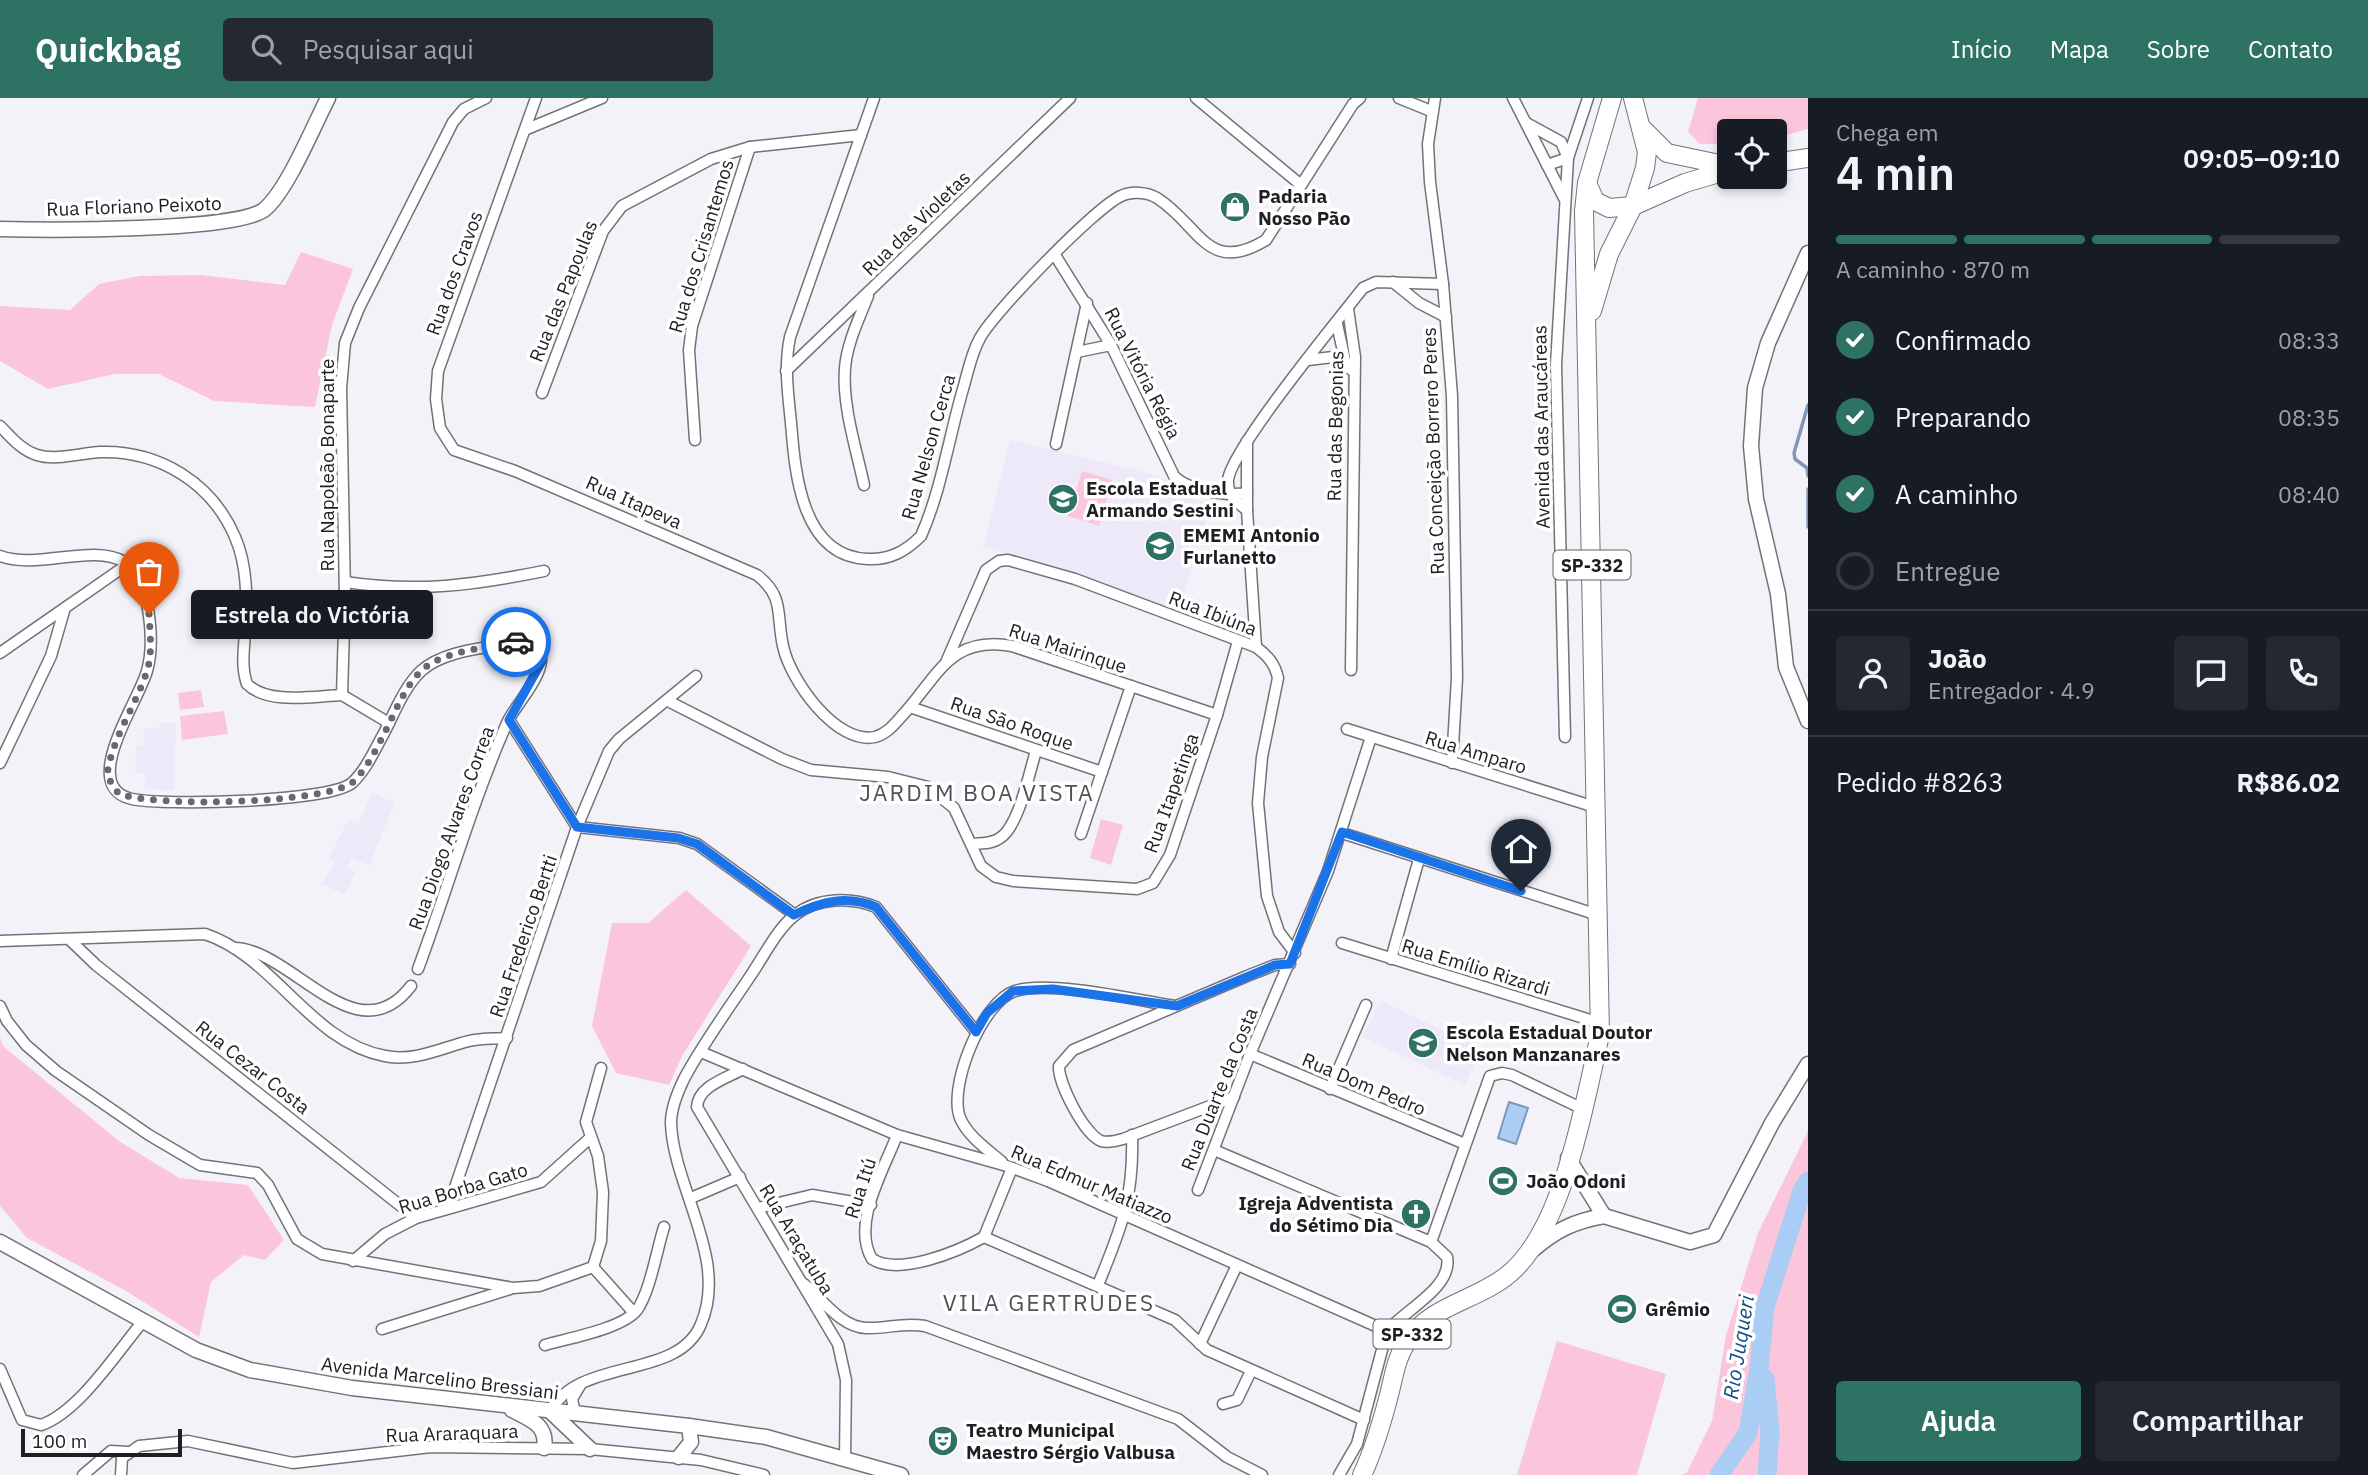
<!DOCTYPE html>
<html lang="pt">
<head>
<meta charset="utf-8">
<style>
	body { margin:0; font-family:"IBM Plex Sans",sans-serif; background:#242831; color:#f1f3f6; height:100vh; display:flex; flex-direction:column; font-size:26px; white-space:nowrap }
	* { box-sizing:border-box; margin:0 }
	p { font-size:23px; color:#9ea1a6 }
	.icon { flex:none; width:38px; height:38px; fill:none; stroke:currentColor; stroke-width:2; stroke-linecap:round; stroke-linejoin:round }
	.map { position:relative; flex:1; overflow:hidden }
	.sheet { display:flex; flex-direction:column; background:#171b24; width:560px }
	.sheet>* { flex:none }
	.buttons { position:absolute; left:1717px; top:21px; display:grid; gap:14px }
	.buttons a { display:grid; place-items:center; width:70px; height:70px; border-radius:7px; background:#171b24; box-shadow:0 4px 10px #0003; font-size:35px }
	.scale { position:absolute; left:21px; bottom:18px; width:161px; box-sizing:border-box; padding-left:7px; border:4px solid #1f1e21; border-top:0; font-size:19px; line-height:24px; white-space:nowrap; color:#1f1e21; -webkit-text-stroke:5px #fff; paint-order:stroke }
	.pin { position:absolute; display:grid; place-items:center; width:60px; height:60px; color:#fff; margin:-72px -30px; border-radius:50% 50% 50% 0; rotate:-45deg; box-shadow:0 0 7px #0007 }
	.pin .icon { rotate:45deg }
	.courier { position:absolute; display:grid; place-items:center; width:70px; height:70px; margin:-35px; border:5px solid #1a73e8; border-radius:50%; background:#fff; color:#222; box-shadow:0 2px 9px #0007 }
	.bubble { position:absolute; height:49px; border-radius:7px; background:#171b24; box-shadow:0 4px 10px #0003; font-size:23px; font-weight:600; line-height:49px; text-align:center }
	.summary em { font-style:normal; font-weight:600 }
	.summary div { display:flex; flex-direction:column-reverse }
	.summary { display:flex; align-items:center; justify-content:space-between; height:119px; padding:0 28px }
	h1 { font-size:46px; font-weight:600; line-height:52px }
	.bar { display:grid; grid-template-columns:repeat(4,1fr); gap:10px 7px; align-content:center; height:84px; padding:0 28px }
	.bar i { height:9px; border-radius:5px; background:#363941 }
	.bar .current { background:#2e7264 }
	.bar p { grid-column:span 4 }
	.line { display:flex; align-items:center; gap:18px; padding:0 28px; border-top:2px solid #363941 }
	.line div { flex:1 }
	.round { display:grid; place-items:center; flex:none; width:74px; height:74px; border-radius:7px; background:#242831 }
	ol { padding:0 28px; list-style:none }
	li { display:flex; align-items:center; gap:21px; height:77px }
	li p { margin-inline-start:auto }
	li .icon { padding:7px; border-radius:50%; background:#2e7264; color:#fff; stroke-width:4 }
	li:last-child { color:#9ea1a6 }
	li i { width:38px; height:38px; border:4px solid #363941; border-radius:50% }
	.button { display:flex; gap:14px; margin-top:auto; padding:14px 28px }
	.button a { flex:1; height:80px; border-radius:7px; background:#2e7264; color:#fff; font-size:28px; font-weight:600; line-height:80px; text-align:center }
	.button a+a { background:#242831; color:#f1f3f6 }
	header { display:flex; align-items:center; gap:42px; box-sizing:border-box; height:98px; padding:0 35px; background:#2e7264; color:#fff }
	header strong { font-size:33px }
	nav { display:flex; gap:38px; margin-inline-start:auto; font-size:24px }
	.search { width:490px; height:63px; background:#242831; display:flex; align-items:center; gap:18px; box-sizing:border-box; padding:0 24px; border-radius:7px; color:#9ea1a6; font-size:26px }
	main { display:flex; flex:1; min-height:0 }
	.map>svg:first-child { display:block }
</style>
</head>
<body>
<header>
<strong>Quickbag</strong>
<div class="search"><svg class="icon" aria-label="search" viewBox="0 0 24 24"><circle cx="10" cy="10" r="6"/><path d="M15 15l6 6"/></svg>Pesquisar aqui</div>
<nav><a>Início</a><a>Mapa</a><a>Sobre</a><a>Contato</a></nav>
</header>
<main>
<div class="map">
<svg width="1808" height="1377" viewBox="0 0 1808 1377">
	<rect width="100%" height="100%" fill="#f4f2f9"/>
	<g fill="#eee9f8">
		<path d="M1010,342L1137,372L1169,382L1182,396L1200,403L1212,401L1179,514L983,449Z"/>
		<path d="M159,625H176L174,692L145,691V675H135L136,649L143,648L144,630H159Z"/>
		<path d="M373,694L395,705L369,767L352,760L347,770L355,774L345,797L322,786L335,764L329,761L348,722L358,726Z"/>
		<path d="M1381,903L1482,951L1465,987L1362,939Z"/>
	</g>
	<g fill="#fbc6dc">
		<path d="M1698,0H1808V31L1775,40L1774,33H1729V46H1700L1688,34Z"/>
		<path d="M301,154L353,171L332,227L315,309L214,303L159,276H115L48,291L0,263V208L70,212L99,186L140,178L201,177L285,187Z"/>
		<path d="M1082,373L1112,382L1099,428L1068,418Z"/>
		<path d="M201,592L204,609L180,612L178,595Z"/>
		<path d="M224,613L228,636L182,642L180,618Z"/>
		<path d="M1101,721L1123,727L1111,767L1090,760Z"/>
		<path d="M686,792L751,848L682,958L669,987L616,975L592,928L612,825H648Z"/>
		<path d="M0,940L3,948L119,1043L179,1080L248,1087L284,1142L265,1162L244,1157L211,1184L199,1239L126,1193L27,1140L0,1108Z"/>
		<path d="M1808,1033V1377H1682L1687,1374L1712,1323L1726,1237L1758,1135Z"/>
		<path d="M1557,1243L1666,1276L1637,1377H1517Z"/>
	</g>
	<path fill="#aacdf6" stroke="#8098b6" stroke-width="2" d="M1509,1004L1528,1010L1516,1046L1498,1040Z"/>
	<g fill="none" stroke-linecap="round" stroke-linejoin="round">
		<g stroke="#8098b6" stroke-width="3.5">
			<path d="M1808,307L1794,355L1795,361L1807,370L1808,378"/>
			<path d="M1808,391V429"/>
		</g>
		<g stroke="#aacdf6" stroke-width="19">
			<path d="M1765,1281L1770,1334L1767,1377"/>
			<path d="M1719,1377L1748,1335L1759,1270L1765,1209L1802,1093L1808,1083"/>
		</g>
		<g stroke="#747279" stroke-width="13">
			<g id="minor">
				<path d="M536,0L438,273L436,301L440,330L454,352L515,373L757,477C785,499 776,517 783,548C790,582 836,647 875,639C886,636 893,628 900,620C937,581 948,537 1012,548L1217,617"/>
				<path d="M874,0L790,239C784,268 788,295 791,325C795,374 801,459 868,461C890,462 906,453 921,438C941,393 949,339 963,291C968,274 971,256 980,240C993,215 1095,110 1121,98C1131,93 1147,94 1157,100C1200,127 1207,178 1266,142L1353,6L1360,0"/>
				<path d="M1196,0L1301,87"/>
				<path d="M1399,0L1431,13"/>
				<path d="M1435,0L1428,46L1430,84L1443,186L1452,298L1457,580L1452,665"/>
				<path d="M1513,0L1564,100"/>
				<path d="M1528,26L1561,44L1568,60L1556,267L1565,639"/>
				<path d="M527,31L602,0"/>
				<path d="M1547,67L1568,60L1588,0"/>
				<path d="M1055,157L1111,247L1174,378C1188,393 1227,398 1247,395"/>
				<path d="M1393,184L1419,205L1446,219"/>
				<path d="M1348,211L1355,259L1351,572"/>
				<path d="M1337,226L1346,267"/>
				<path d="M1077,254L1111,247"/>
				<path d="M1308,262L1333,259L1353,273"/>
				<path d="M786,273L1070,0"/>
				<path d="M542,295L603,133L622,108L711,61L750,49L861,37"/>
				<path d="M0,328C11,339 21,352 37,357C56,363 81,355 100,354C159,352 212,385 235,439C248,469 247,502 245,534C244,552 241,569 247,586C268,607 314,598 342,597"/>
				<path d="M695,342L689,252L692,228L750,49"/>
				<path d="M1247,343V412L1256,549"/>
				<path d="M1056,346L1087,205"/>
				<path d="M864,387C856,350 842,307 845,270C847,245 859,221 868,198"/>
				<path d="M1247,412C1236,404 1227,397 1228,382C1231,352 1338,222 1363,190L1376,184L1443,186"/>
				<path d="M0,458C39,472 91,445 125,464C139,472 144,491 147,505C151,527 153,552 147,573C138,605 78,689 132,701C165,708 329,704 352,685C366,672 374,653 383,637C394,616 404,589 421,573C444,552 487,550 516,544H527L539,549C550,574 517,603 507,625C472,704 448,790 418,871"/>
				<path d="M345,484C417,495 474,487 544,473"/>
				<path d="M345,508L382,490"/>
				<path d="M0,555L128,466"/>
				<path d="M947,562L986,472L999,463L1008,462L1075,481L1256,549C1268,558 1275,566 1278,580L1262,659L1258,705L1267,798L1279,834L1295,855"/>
				<path d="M668,603L782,661L811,672L888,679L928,689L954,710L981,768L996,779L1013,783L1137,791L1153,785L1170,757L1217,617L1238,543"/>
				<path d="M910,609L1102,674"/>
				<path d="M509,622L577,729"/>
				<path d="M389,625L342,597L345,497L341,290L345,245L359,210L453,24L464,11L486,0"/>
				<path d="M1347,631L1595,709"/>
				<path d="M0,665L51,558L64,513"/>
				<path d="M577,729L679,740L697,746L795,817"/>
				<path d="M1342,735L1598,817"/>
				<path d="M1081,736L1131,588"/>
				<path d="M973,746C982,745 992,746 1000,740C1019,728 1029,675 1036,653"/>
				<path d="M0,843L205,836C275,859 310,944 385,958C415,964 441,950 469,943C481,940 494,941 507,940"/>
				<path d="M71,843L96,867L416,1120"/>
				<path d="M1342,845L1600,925"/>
				<path d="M234,850C291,850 356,960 411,888"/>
				<path d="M1391,861L1419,761"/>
				<path d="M0,908L7,923L26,947L56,973L149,1037L200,1067L257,1075L268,1087L297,1141L322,1156L513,1190L539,1188L593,1169L601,1143L603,1094L598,1058L586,1024L601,970"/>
				<path d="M701,954L897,1037L1007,1068L1048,1083L1387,1233"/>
				<path d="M1250,956L1465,1046"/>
				<path d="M743,971C727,980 698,988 697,1009L838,1246L846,1282L845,1361"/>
				<path d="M1330,991L1366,907"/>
				<path d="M1234,999L1123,1041C1116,1043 1108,1045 1101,1043C1084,1036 1058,985 1059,968L1073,952L1247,878L1275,867L1290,866"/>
				<path d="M897,1037C884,1072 851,1125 872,1161C899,1178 957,1154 984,1139"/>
				<path d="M1214,1052L1431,1144L1447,1159C1453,1189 1406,1211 1387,1233L1357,1346L1339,1377"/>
				<path d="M1002,1064C988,1052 969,1039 961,1022C946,992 982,903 1015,893C1048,882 1137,902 1174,908"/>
				<path d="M1198,1092L1250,956L1328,773L1371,639"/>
				<path d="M691,1100L740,1079"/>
				<path d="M448,1110L577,729L609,653L619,641L696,578"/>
				<path d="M758,1110L812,1097L871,1107"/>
				<path d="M984,1139L1175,1222L1207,1252L1364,1322"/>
				<path d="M984,1139L1012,1070"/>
				<path d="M1431,1144L1490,978L1502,975L1512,977L1583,1011"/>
				<path d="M353,1163L385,1136L416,1120L541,1084L590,1040"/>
				<path d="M593,1169L634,1215"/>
				<path d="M804,1186C822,1201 841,1229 866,1230C887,1231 902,1224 925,1228L1178,1321L1227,1359L1262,1377"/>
				<path d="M1098,1187C1121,1130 1134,1101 1132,1037"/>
				<path d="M382,1231L510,1191"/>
				<path d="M1200,1246L1237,1167"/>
				<path d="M545,1247C569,1240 622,1231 637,1212C650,1194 657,1151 664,1129"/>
				<path d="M0,1271L22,1322L41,1327C79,1314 118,1253 144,1222"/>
				<path d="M1223,1306L1237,1302L1251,1273"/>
				<path d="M550,1313C581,1258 678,1283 701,1226C729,1161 673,1089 671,1025C671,1009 678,993 685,979C704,944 729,910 751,877C764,858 777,831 795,817C818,799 851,799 876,809L976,934"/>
				<path d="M575,1315L572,1301L581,1286"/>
				<path d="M83,1377L111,1353L128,1354"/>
				<path d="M121,1377L122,1360L139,1348L188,1343L293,1365L431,1349L590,1351L701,1362L764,1377"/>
			</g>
		</g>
		<g stroke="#747279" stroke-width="17">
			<g id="tertiary">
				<path d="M0,131C43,132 239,134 265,111C288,91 313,29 328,0"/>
				<path d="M1808,155L1768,245L1755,290L1751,348L1756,401L1778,496L1786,569L1808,623"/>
				<path d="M1568,1060L1604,1118"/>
				<path d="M1604,1118L1690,1144L1714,1137L1772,1025L1808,966"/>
				<path d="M0,1144L196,1252L250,1272L352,1290L689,1328L766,1339L901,1377"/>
				<path d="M1534,1151C1556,1132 1575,1123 1604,1118"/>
				<path d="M512,1312C530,1321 548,1327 544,1350"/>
				<path d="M550,1313L590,1351"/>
				<path d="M679,1359L691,1344L689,1328"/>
			</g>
		</g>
		<g stroke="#747279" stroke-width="20">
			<g id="primary">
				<path d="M1643,31L1667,55L1729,68"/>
				<path d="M1774,65L1808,60"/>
				<path d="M1587,85L1595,103L1609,110L1633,108L1685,85L1729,72"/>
				<path d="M1592,213L1609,156L1633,108L1645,70L1647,54L1633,0"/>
				<path d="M1362,1377C1374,1352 1382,1324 1389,1297C1394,1278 1396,1259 1408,1242C1431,1207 1478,1202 1509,1176C1564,1130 1584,1007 1600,937L1584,113L1587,85L1612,0"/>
			</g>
		</g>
		<use href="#minor" stroke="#fff" stroke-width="10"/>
		<use href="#tertiary" stroke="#fff" stroke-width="14"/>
		<use href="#primary" stroke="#fff" stroke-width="18"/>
	</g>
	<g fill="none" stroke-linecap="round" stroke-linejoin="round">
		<path stroke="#6a686d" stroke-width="7" stroke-dasharray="0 12.6" d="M149,516C150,536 153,556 146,576C135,609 111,642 107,678L118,695C148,710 331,706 354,683C368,669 376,651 385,634C395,614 405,589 420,574C442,552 487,550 516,544"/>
		<path stroke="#1a73e8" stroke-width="9" d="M516,544C531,543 541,546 542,563L509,622L577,729L678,740L697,746L794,817C822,803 847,797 876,809L976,934L987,915L1013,893L1053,891L1177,908L1275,867L1290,866L1342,734L1521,793"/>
	</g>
	<defs>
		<g id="shop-disc" transform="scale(1.575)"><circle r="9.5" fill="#2e7264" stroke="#fff"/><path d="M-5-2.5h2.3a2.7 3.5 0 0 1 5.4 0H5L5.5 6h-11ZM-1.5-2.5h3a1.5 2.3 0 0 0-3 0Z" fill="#fff"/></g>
		<g id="school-disc" transform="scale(1.575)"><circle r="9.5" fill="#2e7264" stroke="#fff"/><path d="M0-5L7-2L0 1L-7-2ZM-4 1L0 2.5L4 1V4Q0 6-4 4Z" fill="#fff"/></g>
		<g id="stadium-disc" transform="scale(1.575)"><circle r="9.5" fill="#2e7264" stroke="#fff"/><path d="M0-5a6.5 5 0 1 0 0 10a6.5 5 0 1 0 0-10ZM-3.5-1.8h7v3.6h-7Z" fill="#fff"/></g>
		<g id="church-disc" transform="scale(1.575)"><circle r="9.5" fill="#2e7264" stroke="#fff"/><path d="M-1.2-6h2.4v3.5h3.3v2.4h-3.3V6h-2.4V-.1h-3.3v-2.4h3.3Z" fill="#fff"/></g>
		<g id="theatre-disc" transform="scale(1.575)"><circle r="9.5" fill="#2e7264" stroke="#fff"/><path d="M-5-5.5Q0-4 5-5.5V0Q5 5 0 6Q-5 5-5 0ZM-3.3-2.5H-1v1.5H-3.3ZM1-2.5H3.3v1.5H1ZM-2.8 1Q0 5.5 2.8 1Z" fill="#fff"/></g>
	</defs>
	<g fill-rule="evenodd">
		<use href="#shop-disc" x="1235" y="109"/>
		<use href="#school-disc" x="1063" y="401"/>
		<use href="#school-disc" x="1160" y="448"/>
		<use href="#school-disc" x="1423" y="945"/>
		<use href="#stadium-disc" x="1503" y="1083"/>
		<use href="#church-disc" x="1416" y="1116"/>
		<use href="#stadium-disc" x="1622" y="1211"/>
		<use href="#theatre-disc" x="943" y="1343"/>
	</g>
	<g text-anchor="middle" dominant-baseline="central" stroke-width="7" stroke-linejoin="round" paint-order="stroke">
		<g fill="#fff" stroke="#626264" stroke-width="2">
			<rect x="1553.5" y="452.5" width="77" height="29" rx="5"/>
			<rect x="1373.5" y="1221.5" width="77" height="29" rx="5"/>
		</g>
		<g font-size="18" font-weight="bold" fill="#1f1e21">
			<text x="1592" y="467">SP-332</text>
			<text x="1412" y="1236">SP-332</text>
		</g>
		<g font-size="19" font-weight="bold" fill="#1f1e21" stroke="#fff" text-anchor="start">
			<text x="1258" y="98">Padaria<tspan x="1258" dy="22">Nosso Pão</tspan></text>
			<text x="1086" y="390">Escola Estadual<tspan x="1086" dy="22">Armando Sestini</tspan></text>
			<text x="1183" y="437">EMEMI Antonio<tspan x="1183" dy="22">Furlanetto</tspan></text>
			<text x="1446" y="934">Escola Estadual Doutor<tspan x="1446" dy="22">Nelson Manzanares</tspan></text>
			<text x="1526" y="1083">João Odoni</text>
			<text x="1393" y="1105" text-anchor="end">Igreja Adventista<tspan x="1393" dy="22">do Sétimo Dia</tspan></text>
			<text x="1645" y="1211">Grêmio</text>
			<text x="966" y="1332">Teatro Municipal<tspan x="966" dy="22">Maestro Sérgio Valbusa</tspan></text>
		</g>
		<g font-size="19" fill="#1f1e21" stroke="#fff">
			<text transform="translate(134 108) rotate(-2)">Rua Floriano Peixoto</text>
			<text transform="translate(916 125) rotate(-44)">Rua das Violetas</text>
			<text transform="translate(701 148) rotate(-73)">Rua dos Crisantemos</text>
			<text transform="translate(454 175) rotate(-70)">Rua dos Cravos</text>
			<text transform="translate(563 193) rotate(-68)">Rua das Papoulas</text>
			<text transform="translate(1143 275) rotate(63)">Rua Vitória Régia</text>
			<text transform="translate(1335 328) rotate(-89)">Rua das Begonias</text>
			<text transform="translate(1541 329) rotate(-91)">Avenida das Araucáreas</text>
			<text transform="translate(928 349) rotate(-74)">Rua Nelson Cerca</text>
			<text transform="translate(1433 353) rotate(-92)">Rua Conceição Borrero Peres</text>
			<text transform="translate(327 367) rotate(-90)">Rua Napoleão Bonaparte</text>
			<text transform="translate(634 404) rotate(24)">Rua Itapeva</text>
			<text transform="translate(1213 515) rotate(21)">Rua Ibiúna</text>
			<text transform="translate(1068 550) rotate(18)">Rua Mairinque</text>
			<text transform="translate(1012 625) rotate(19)">Rua São Roque</text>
			<text transform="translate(1476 654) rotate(17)">Rua Amparo</text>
			<text transform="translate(1171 695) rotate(-70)">Rua Itapetinga</text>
			<text transform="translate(451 730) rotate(-70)">Rua Diogo Alvares Correa</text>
			<text transform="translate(523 838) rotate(-71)">Rua Frederico Bertti</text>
			<text transform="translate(1476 869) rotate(17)">Rua Emílio Rizardi</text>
			<text transform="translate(253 969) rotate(38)">Rua Cezar Costa</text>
			<text transform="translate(1364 986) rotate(23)">Rua Dom Pedro</text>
			<text transform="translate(1219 991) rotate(-68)">Rua Duarte da Costa</text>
			<text transform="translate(1092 1086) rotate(23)">Rua Edmur Matiazzo</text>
			<text transform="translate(463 1090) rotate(-17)">Rua Borba Gato</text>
			<text transform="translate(860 1090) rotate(-72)">Rua Itú</text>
			<text transform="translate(797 1141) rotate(59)">Rua Araçatuba</text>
			<text transform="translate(440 1280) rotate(7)">Avenida Marcelino Bressiani</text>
			<text transform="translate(452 1335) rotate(-2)">Rua Araraquara</text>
		</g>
		<g font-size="21" font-style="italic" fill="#104d89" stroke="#fff">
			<text transform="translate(1738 1249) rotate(-81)">Rio Juqueri</text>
		</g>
		<g font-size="23" letter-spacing="2" fill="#525057" stroke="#fff">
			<text x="977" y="694">JARDIM BOA VISTA</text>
			<text x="1049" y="1204">VILA GERTRUDES</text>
		</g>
	</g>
</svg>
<div class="buttons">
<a><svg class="icon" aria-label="locate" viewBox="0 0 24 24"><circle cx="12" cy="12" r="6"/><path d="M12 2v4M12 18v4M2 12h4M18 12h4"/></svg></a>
</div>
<div class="scale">100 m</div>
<div class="pin" style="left:149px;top:516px;background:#ea580c"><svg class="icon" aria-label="bag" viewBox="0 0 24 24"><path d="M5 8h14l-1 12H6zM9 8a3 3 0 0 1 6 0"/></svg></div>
<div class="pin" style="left:1521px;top:793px;background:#1f2937"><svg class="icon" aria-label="home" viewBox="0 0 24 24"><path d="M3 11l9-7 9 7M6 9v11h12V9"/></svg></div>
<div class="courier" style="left:516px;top:544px"><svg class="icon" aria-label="car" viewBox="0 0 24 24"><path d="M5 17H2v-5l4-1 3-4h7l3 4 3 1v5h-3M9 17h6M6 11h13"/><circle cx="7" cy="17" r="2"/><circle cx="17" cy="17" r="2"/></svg></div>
<div class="bubble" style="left:191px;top:492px;width:242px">Estrela do Victória</div>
</div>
<section class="sheet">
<div class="summary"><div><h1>4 min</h1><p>Chega em</p></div><em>09:05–09:10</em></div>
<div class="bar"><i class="current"></i><i class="current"></i><i class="current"></i><i></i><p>A caminho · 870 m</p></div>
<ol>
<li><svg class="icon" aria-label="check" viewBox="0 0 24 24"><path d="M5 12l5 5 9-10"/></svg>Confirmado<p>08:33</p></li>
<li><svg class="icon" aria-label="check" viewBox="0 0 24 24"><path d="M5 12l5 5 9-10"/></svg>Preparando<p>08:35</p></li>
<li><svg class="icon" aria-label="check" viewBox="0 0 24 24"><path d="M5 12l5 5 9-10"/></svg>A caminho<p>08:40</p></li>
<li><i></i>Entregue</li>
</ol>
<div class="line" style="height:126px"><a class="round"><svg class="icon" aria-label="person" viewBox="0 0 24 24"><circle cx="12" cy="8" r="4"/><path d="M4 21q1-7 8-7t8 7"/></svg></a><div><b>João</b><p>Entregador · 4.9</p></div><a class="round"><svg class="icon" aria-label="chat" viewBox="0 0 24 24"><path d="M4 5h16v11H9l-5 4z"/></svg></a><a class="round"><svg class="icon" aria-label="phone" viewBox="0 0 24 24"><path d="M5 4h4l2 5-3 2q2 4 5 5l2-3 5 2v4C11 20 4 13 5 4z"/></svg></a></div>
<div class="line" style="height:91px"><div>Pedido #8263</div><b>R$86.02</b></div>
<div class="button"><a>Ajuda</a><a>Compartilhar</a></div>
</section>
</main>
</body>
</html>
